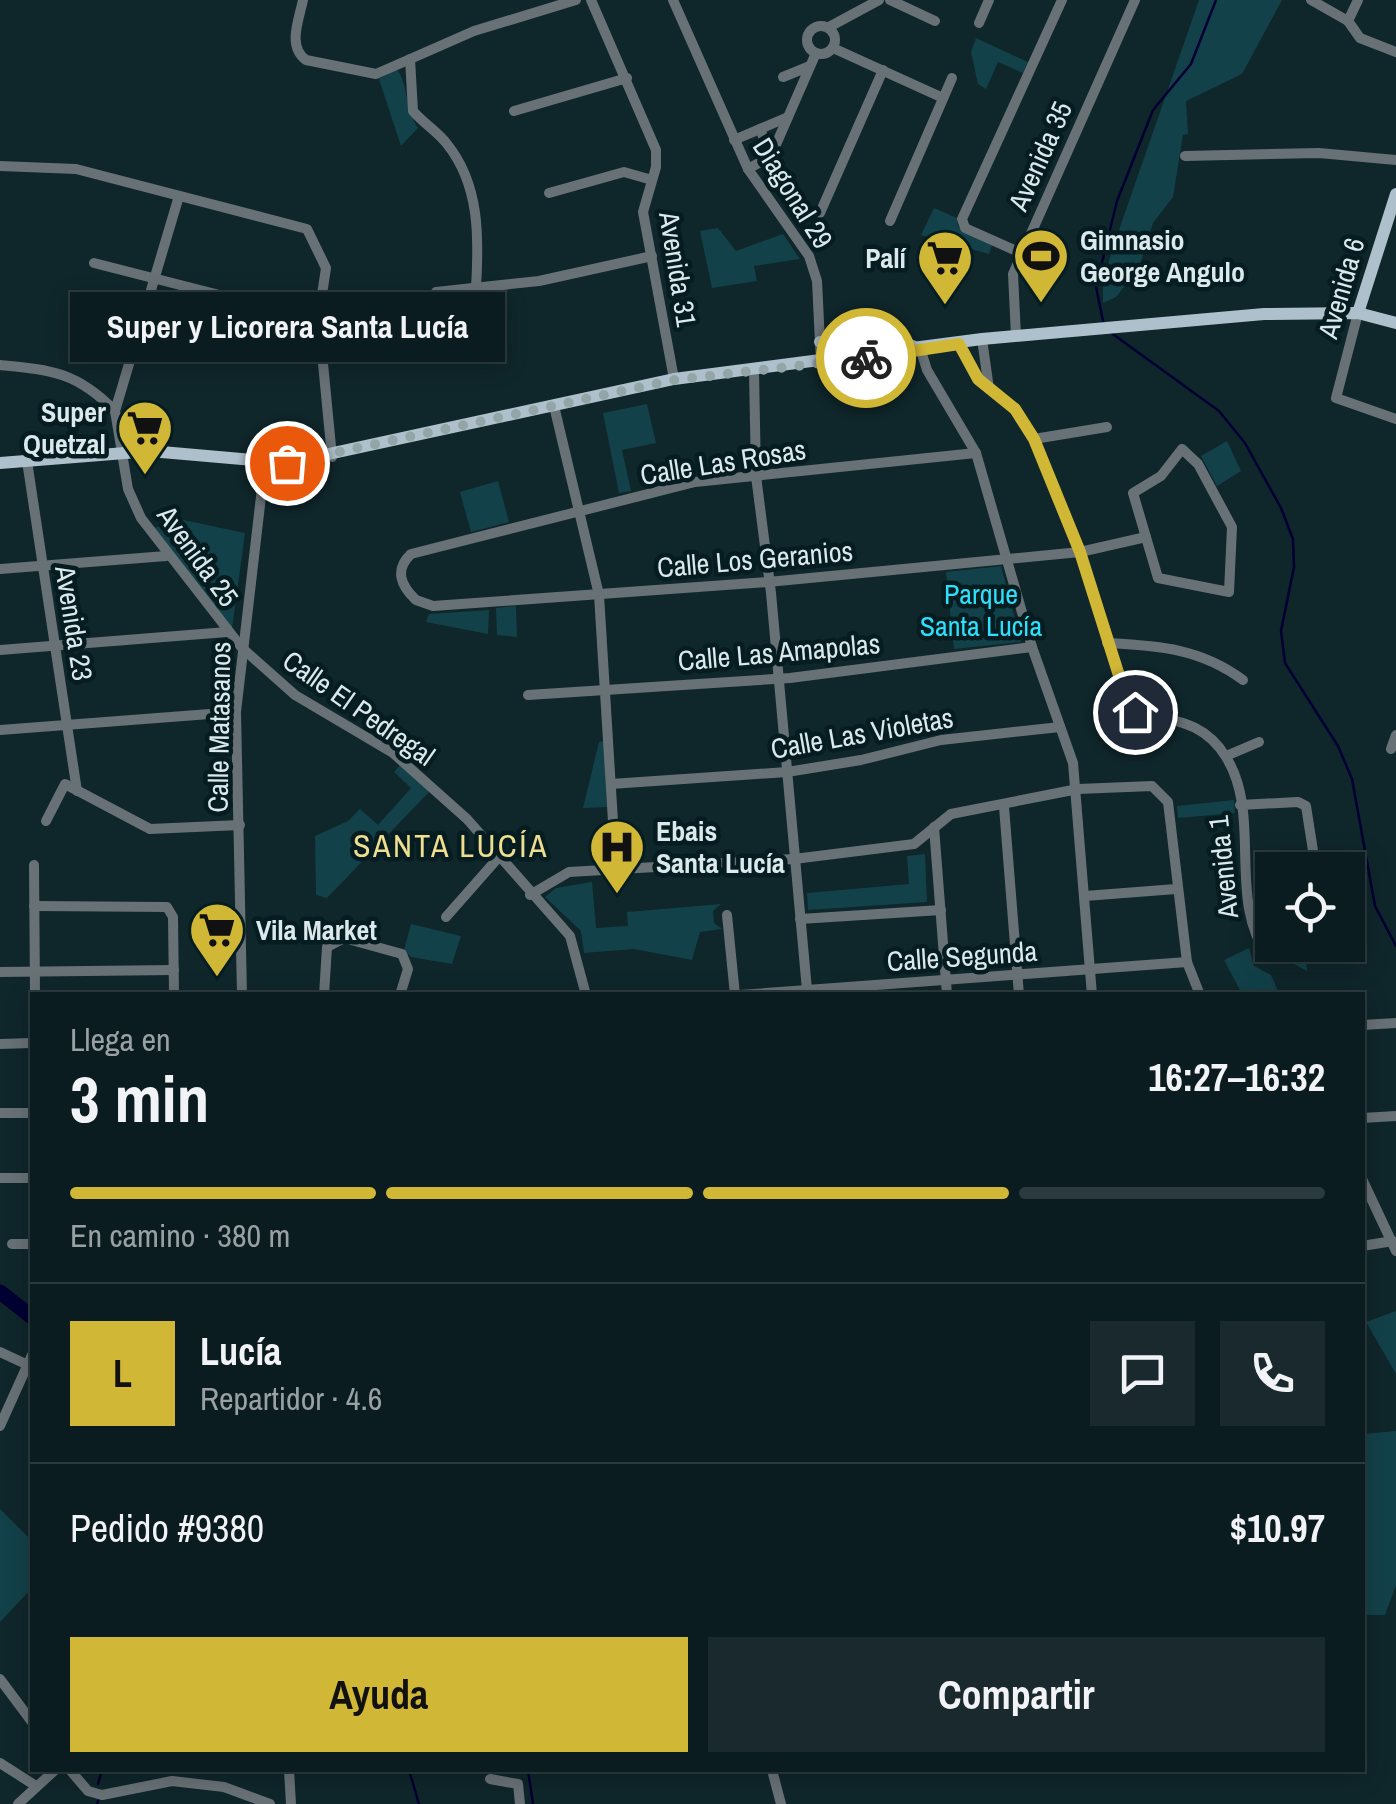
<!DOCTYPE html>
<html lang="es">
<head>
<meta charset="utf-8">
<style>
	body { margin:0; font-family:"Archivo Narrow",sans-serif; background:#19292d; color:#f1f3f6; height:100vh; display:flex; flex-direction:column; font-size:38px; white-space:nowrap }
	* { box-sizing:border-box; margin:0 }
	p { font-size:32px; color:#9aa1a5 }
	.icon { flex:none; width:55px; height:55px; fill:none; stroke:currentColor; stroke-width:2; stroke-linecap:round; stroke-linejoin:round }
	.map { position:relative; flex:1; overflow:hidden }
	.details { position:absolute; left:30px; top:992px; width:1335px; height:780px; display:flex; flex-direction:column; background:#0b1c20; border-radius:0px; box-shadow:0 5px 25px #0003,0 0 0 2px #2b3a3e }
	.details>* { flex:none }
	.tools { position:absolute; left:1255px; top:852px; display:grid; gap:20px }
	.tools a { display:grid; place-items:center; width:110px; height:110px; border-radius:0px; background:#0b1c20; box-shadow:0 5px 25px #0003,0 0 0 2px #2b3a3e; font-size:50px }
	.pin { position:absolute; display:grid; place-items:center; width:85px; height:85px; color:#fff; margin:-42px; border:5px solid #fff; border-radius:50%; box-shadow:0 2px 10px #0007 }
	.courier { position:absolute; display:grid; place-items:center; width:100px; height:100px; margin:-50px; border:8px solid #d1b736; border-radius:50%; background:#fff; color:#222; box-shadow:0 2px 12px #0007 }
	.bubble { position:absolute; height:70px; border-radius:0px; background:#0b1c20; box-shadow:0 5px 25px #0003,0 0 0 2px #2b3a3e; font-size:32px; font-weight:700; line-height:70px; text-align:center }
	.summary em { font-style:normal; font-weight:700 }
	.summary div { display:flex; flex-direction:column-reverse }
	.summary { display:flex; align-items:center; justify-content:space-between; height:170px; padding:0 40px }
	h1 { font-size:65px; font-weight:700; line-height:75px }
	.bar { display:grid; grid-template-columns:repeat(4,1fr); gap:15px 10px; align-content:center; height:120px; padding:0 40px }
	.bar i { height:12px; border-radius:8px; background:#2b3a3e }
	.bar .selected { background:#d1b736 }
	.bar p { grid-column:span 4 }
	.line { display:flex; align-items:center; gap:25px; padding:0 40px; border-top:2px solid #2b3a3e }
	.line div { flex:1 }
	.round { display:grid; place-items:center; flex:none; width:105px; height:105px; border-radius:0px; background:#19292d }
	.primary-button { display:flex; gap:20px; margin-top:auto; padding:20px 40px }
	.primary-button a { flex:1; height:115px; border-radius:0px; background:#d1b736; color:#111; font-size:40px; font-weight:700; line-height:115px; text-align:center }
	.primary-button a+a { background:#19292d; color:#f1f3f6 }
	.map>svg:first-child { display:block }
</style>
</head>
<body>
<div class="map">
<svg width="1396" height="1804" viewBox="0 0 1396 1804">
	<rect width="100%" height="100%" fill="#0f262a"/>
	<g fill="#134149">
		<path d="M1199,0H1282L1242,74L1186,101L1188,134L1183,135L1173,197L1153,223L1139,268L1116,297L1103,303V283L1112,250Z"/>
		<path d="M976,38L1028,62L1023,73L998,62L986,89L978,84L971,52Z"/>
		<path d="M397,69C408,84 405,108 418,128L401,146L379,79Z"/>
		<path d="M934,208L957,218L958,227L993,243L989,254L921,235Z"/>
		<path d="M718,228L736,251L783,234L800,259L754,266L757,281L712,288L700,231Z"/>
		<path d="M482,294L485,327L461,330L458,296Z"/>
		<path d="M647,404L656,443L622,450L631,491L619,493L603,413Z"/>
		<path d="M1227,441L1241,471L1217,486L1201,456Z"/>
		<path d="M498,481L509,522L471,532L460,492Z"/>
		<path d="M179,519L245,533L232,629L152,529Z"/>
		<path d="M1001,566L1021,642L954,649L946,572Z"/>
		<path d="M516,606L517,637L497,635L496,608Z"/>
		<path d="M489,610L488,634L426,622L429,614Z"/>
		<path d="M604,741L607,807L583,808L599,742Z"/>
		<path d="M401,764L430,791L327,898L316,895L315,836L348,821L360,809L378,825L411,788L394,772Z"/>
		<path d="M1234,800L1235,813L1178,818L1177,806Z"/>
		<path d="M925,854L927,902L808,910L807,893L909,884L907,856Z"/>
		<path d="M592,882L596,928L628,926L627,912L721,904L713,911L714,923L722,929L700,932L692,960L634,949L584,953L581,931L545,897L556,888Z"/>
		<path d="M411,924L461,936L452,964L411,957L404,950Z"/>
		<path d="M1280,945H1304L1307,971L1285,959Z"/>
		<path d="M1249,948L1254,966L1271,975L1279,993L1240,990L1224,960Z"/>
		<path d="M1396,1311V1374L1366,1322Z"/>
		<path d="M1396,1431V1585L1385,1615H1363V1434Z"/>
		<path d="M0,1509L32,1541V1588L0,1622Z"/>
	</g>
	<g fill="none" stroke-linecap="round" stroke-linejoin="round">
		<g stroke="#000032" stroke-width="2.5">
			<path d="M1103,321L1096,287L1117,201L1153,110L1191,64L1216,0"/>
			<path d="M1110,332L1219,411L1245,443L1281,508L1293,539L1294,567L1281,631L1285,663L1338,746L1352,779L1375,906L1396,946"/>
			<path d="M409,1770L419,1804"/>
			<path d="M528,1770L533,1804"/>
			<path d="M98,1784L102,1770"/>
			<path d="M97,1804L98,1801"/>
		</g>
		<path stroke="#000032" stroke-width="15" d="M0,1292L32,1317"/>
		<g stroke="#687176" stroke-width="10">
			<path d="M303,0C299,20 287,46 306,60L376,74L474,31L576,0"/>
			<path d="M591,0L656,150V167L643,212L674,379"/>
			<path d="M673,0L748,169L809,256L817,281L821,363"/>
			<path d="M890,0L935,21"/>
			<path d="M1311,0L1348,21L1360,38L1396,52"/>
			<path d="M1348,21L1358,0"/>
			<path d="M979,23L989,0"/>
			<circle cx="821" cy="40" r="14"/>
			<path d="M829,27L879,0"/>
			<path d="M833,48L943,98"/>
			<path d="M410,59L413,111C423,123 437,131 447,144C480,185 479,238 476,288"/>
			<path d="M783,77L810,66"/>
			<path d="M514,111L627,78"/>
			<path d="M760,129L771,156"/>
			<path d="M734,140L788,117"/>
			<path d="M1185,156L1319,153L1396,160"/>
			<path d="M0,166L76,169L307,229L326,268L321,301L270,308L94,263"/>
			<path d="M748,169L771,156L816,53"/>
			<path d="M549,193L624,172L652,180"/>
			<path d="M179,196L115,411L128,489L141,518L242,648L295,695L393,753L467,819L570,936L586,995"/>
			<path d="M820,213L883,70"/>
			<path d="M890,221L952,78"/>
			<path d="M1021,253L965,228L962,219L1062,0"/>
			<path d="M436,292L539,281L652,256"/>
			<path d="M1358,313L1336,398L1396,419"/>
			<path d="M330,317L322,353L332,457"/>
			<path d="M1016,336L1013,274L1135,0"/>
			<path d="M982,339L989,389"/>
			<path d="M959,343L978,379L1015,409L1034,439L1080,552L1128,704C1147,725 1196,708 1226,757C1263,816 1226,900 1269,958"/>
			<path d="M921,351L927,370L976,453L1032,647L1073,763L1092,995"/>
			<path d="M0,365C52,370 77,372 115,411"/>
			<path d="M754,371L756,476L771,593L807,990"/>
			<path d="M554,406L599,595L616,870"/>
			<path d="M1034,439L1107,427"/>
			<path d="M1182,449L1198,464L1232,527L1229,592L1158,578L1133,493L1161,476Z"/>
			<path d="M976,453L695,482L411,554C394,570 401,586 416,600L433,606L768,582L1080,552L1146,537"/>
			<path d="M27,461L77,791"/>
			<path d="M0,569L166,556"/>
			<path d="M1107,643C1159,646 1200,648 1243,680"/>
			<path d="M0,650L227,632"/>
			<path d="M528,695L790,678L1032,647"/>
			<path d="M0,730L236,712"/>
			<path d="M1391,749L1396,735"/>
			<path d="M1226,756L1259,742"/>
			<path d="M611,784L787,772L861,760L941,740L1060,727"/>
			<path d="M1240,805L1298,802L1306,806L1316,870"/>
			<path d="M1004,807L1019,995"/>
			<path d="M46,821L65,784L150,829L240,825"/>
			<path d="M934,827L947,995"/>
			<path d="M34,865L35,995"/>
			<path d="M530,895L569,872L794,859L914,844L951,814L1078,789L1152,786L1168,802L1187,962L1200,995"/>
			<path d="M1085,896L1176,889"/>
			<path d="M34,906L167,907L173,917L174,995"/>
			<path d="M727,915L735,995"/>
			<path d="M446,917L498,858"/>
			<path d="M800,919L941,910"/>
			<path d="M0,972L174,970"/>
			<path d="M242,995L236,712L265,462"/>
			<path d="M324,995L327,947L344,938L402,954L408,969L400,995"/>
			<path d="M740,995L1187,962"/>
			<path d="M1362,1025L1396,1023"/>
			<path d="M0,1044L32,1043"/>
			<path d="M0,1113H32"/>
			<path d="M1362,1118L1396,1116"/>
			<path d="M0,1178H32"/>
			<path d="M1362,1179L1396,1251"/>
			<path d="M12,1244H32"/>
			<path d="M1362,1246L1393,1241"/>
			<path d="M0,1352L30,1366"/>
			<path d="M0,1426L32,1355"/>
			<path d="M0,1679L32,1722"/>
			<path d="M0,1763L36,1786"/>
			<path d="M70,1770L88,1791L102,1795L172,1781L224,1787L270,1804"/>
			<path d="M289,1770L291,1804"/>
			<path d="M772,1770L781,1804"/>
			<path d="M490,1779L518,1784L520,1804"/>
			<path d="M18,1804L55,1770"/>
		</g>
		<g stroke="#aec0cb" stroke-width="12">
			<path d="M1358,313L1396,194"/>
			<path d="M820,342L901,341L919,349"/>
			<path d="M0,463L150,451L287,463L674,379L982,339L1264,314L1358,313L1396,323"/>
		</g>
	</g>
	<g fill="none" stroke-linecap="round" stroke-linejoin="round">
		<path stroke="#94a5a8" stroke-width="10" stroke-dasharray="0 18" d="M287,463L674,380L866,358"/>
		<path stroke="#d1b736" stroke-width="12" d="M866,358L959,344L978,379L1015,409L1034,439L1080,552L1128,704L1135,712"/>
	</g>
	<defs>
		<g id="stadium-pin" transform="scale(2.875)"><path d="M0 17L-7.5 6A9.5 9.5 0 1 1 7.5 6Z" fill="#d1b736" stroke="#051d21"/><path d="M0-5a6.5 5 0 1 0 0 10a6.5 5 0 1 0 0-10ZM-3.5-1.8h7v3.6h-7Z" fill="#111"/></g>
		<g id="supermarket-pin" transform="scale(2.875)"><path d="M0 17L-7.5 6A9.5 9.5 0 1 1 7.5 6Z" fill="#d1b736" stroke="#051d21"/><path d="M-6-5.5h2.5l.6 2H6L4.5 2H-2.5L-4.4-4H-6ZM-1.5 3.2a1.3 1.3 0 1 0 .1 0ZM3 3.2a1.3 1.3 0 1 0 .1 0Z" fill="#111"/></g>
		<g id="hospital-pin" transform="scale(2.875)"><path d="M0 17L-7.5 6A9.5 9.5 0 1 1 7.5 6Z" fill="#d1b736" stroke="#051d21"/><path d="M-5-5h3v3.5h4V-5h3V5h-3V1.5h-4V5h-3Z" fill="#111"/></g>
	</defs>
	<g fill-rule="evenodd">
		<use href="#stadium-pin" x="1041" y="256"/>
		<use href="#supermarket-pin" x="945" y="258"/>
		<use href="#supermarket-pin" x="145" y="428"/>
		<use href="#hospital-pin" x="617" y="847"/>
		<use href="#supermarket-pin" x="217" y="930"/>
	</g>
	<g text-anchor="middle" dominant-baseline="central" stroke-width="9" stroke-linejoin="round" paint-order="stroke">
		<g font-size="28" fill="#dce9ec" stroke="#051d21">
			<text transform="translate(1040 156) rotate(-66)">Avenida 35</text>
			<text transform="translate(793 193) rotate(58)">Diagonal 29</text>
			<text transform="translate(678 269) rotate(81)">Avenida 31</text>
			<text transform="translate(1341 288) rotate(-74)">Avenida 6</text>
			<text transform="translate(723 462) rotate(-9)">Calle Las Rosas</text>
			<text transform="translate(198 556) rotate(54)">Avenida 25</text>
			<text transform="translate(755 559) rotate(-5)">Calle Los Geranios</text>
			<text transform="translate(74 623) rotate(81)">Avenida 23</text>
			<text transform="translate(779 652) rotate(-5)">Calle Las Amapolas</text>
			<text transform="translate(359 708) rotate(35)">Calle El Pedregal</text>
			<text transform="translate(219 727) rotate(-89)">Calle Matasanos</text>
			<text transform="translate(862 733) rotate(-10)">Calle Las Violetas</text>
			<text transform="translate(1223 867) rotate(-96)">Avenida 1</text>
			<text transform="translate(962 956) rotate(-4)">Calle Segunda</text>
		</g>
		<g font-size="28" font-weight="bold" fill="#dce9ec" stroke="#051d21" text-anchor="start">
			<text x="1080" y="240">Gimnasio<tspan x="1080" dy="32">George Angulo</tspan></text>
			<text x="906" y="258" text-anchor="end">Palí</text>
			<text x="106" y="412" text-anchor="end">Super<tspan x="106" dy="32">Quetzal</tspan></text>
			<text x="656" y="831">Ebais<tspan x="656" dy="32">Santa Lucía</tspan></text>
			<text x="256" y="930">Vila Market</text>
		</g>
		<g font-size="28" fill="#2de1fc" stroke="#051d21">
			<text x="981" y="594">Parque<tspan x="981" dy="32">Santa Lucía</tspan></text>
		</g>
		<g font-size="32" letter-spacing="2.5" fill="#efde90" stroke="#051d21">
			<text x="451" y="845">SANTA LUCÍA</text>
		</g>
	</g>
</svg>
<div class="tools">
<a><svg class="icon" aria-label="locate" viewBox="0 0 24 24"><circle cx="12" cy="12" r="6"/><path d="M12 2v4M12 18v4M2 12h4M18 12h4"/></svg></a>
</div>
<div class="pin" style="left:287px;top:463px;background:#ea580c"><svg class="icon" aria-label="bag" viewBox="0 0 24 24"><path d="M5 8h14l-1 12H6zM9 8a3 3 0 0 1 6 0"/></svg></div>
<div class="pin" style="left:1135px;top:712px;background:#1f2937"><svg class="icon" aria-label="home" viewBox="0 0 24 24"><path d="M3 11l9-7 9 7M6 9v11h12V9"/></svg></div>
<div class="courier" style="left:866px;top:358px"><svg class="icon" aria-label="bike" viewBox="0 0 24 24"><circle cx="6" cy="16" r="4"/><circle cx="18" cy="16" r="4"/><path d="M6 16l4-8h5l3 8M10 8l3 8H6M13 5h3"/></svg></div>
<div class="bubble" style="left:70px;top:292px;width:435px">Super y Licorera Santa Lucía</div>
<section class="details">
<div class="summary"><div><h1>3 min</h1><p>Llega en</p></div><em>16:27–16:32</em></div>
<div class="bar"><i class="selected"></i><i class="selected"></i><i class="selected"></i><i></i><p>En camino · 380 m</p></div>
<div class="line" style="height:180px"><b class="round" style="background:#d1b736;color:#111">L</b><div><b>Lucía</b><p>Repartidor · 4.6</p></div><a class="round"><svg class="icon" aria-label="chat" viewBox="0 0 24 24"><path d="M4 5h16v11H9l-5 4z"/></svg></a><a class="round"><svg class="icon" aria-label="phone" viewBox="0 0 24 24"><path d="M5 4h4l2 5-3 2q2 4 5 5l2-3 5 2v4C11 20 4 13 5 4z"/></svg></a></div>
<div class="line" style="height:130px"><div>Pedido #9380</div><b>$10.97</b></div>
<div class="primary-button"><a>Ayuda</a><a>Compartir</a></div>
</section>
</div>
</body>
</html>
